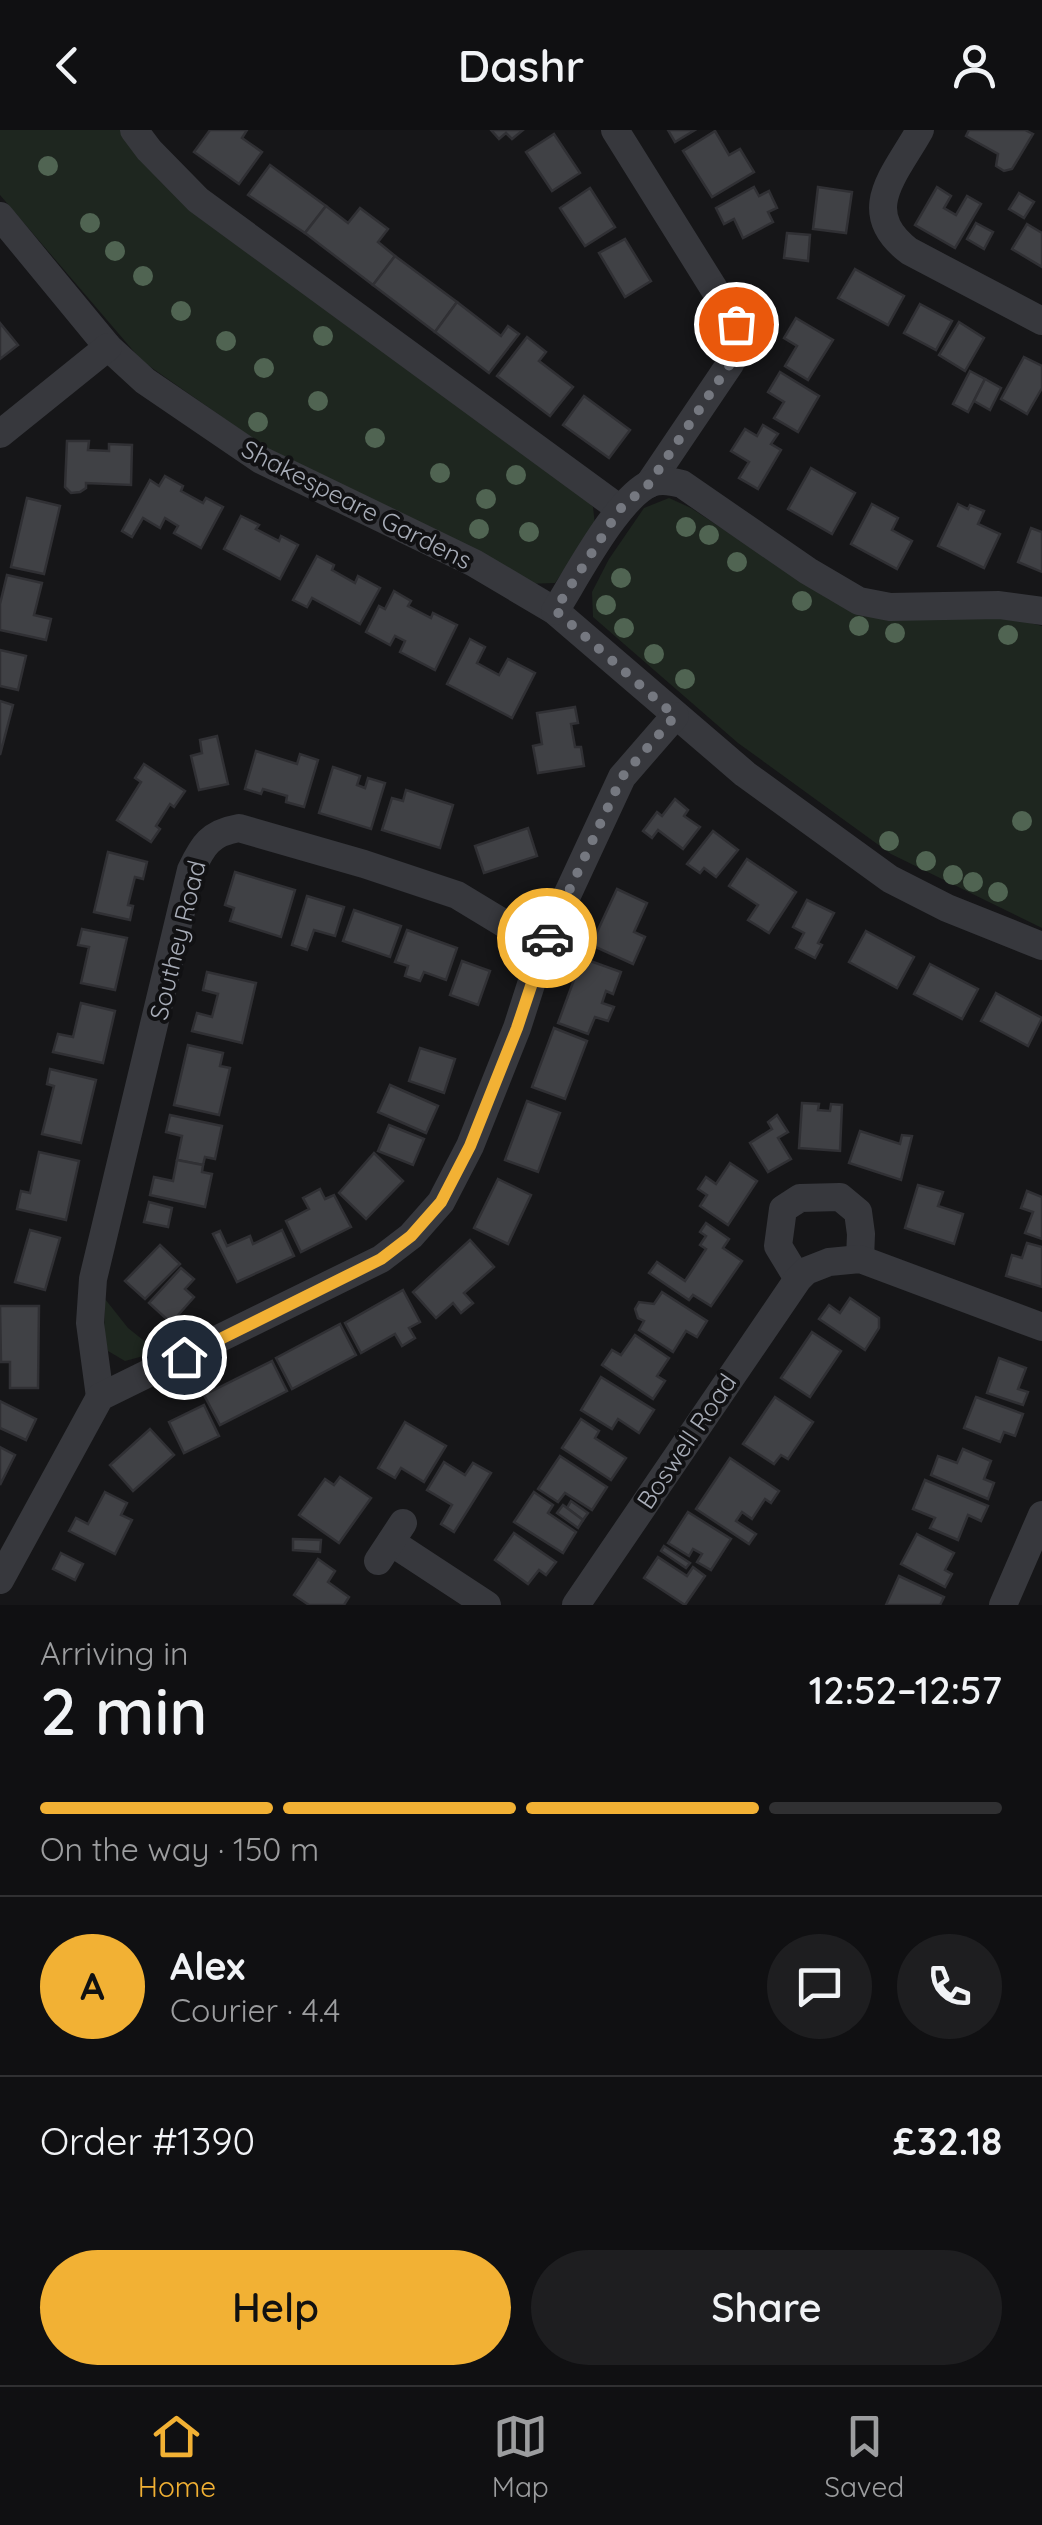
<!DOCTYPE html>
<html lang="en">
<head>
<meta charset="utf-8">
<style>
	body { margin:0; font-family:Quicksand,sans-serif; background:#1e1e20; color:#f1f3f6; height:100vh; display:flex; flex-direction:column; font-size:38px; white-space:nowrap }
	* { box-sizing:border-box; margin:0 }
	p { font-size:32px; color:#9c9d9f }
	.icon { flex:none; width:55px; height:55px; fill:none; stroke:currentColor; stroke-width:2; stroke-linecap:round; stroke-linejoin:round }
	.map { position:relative; height:1475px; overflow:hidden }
	.drawer { display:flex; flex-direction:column; background:#101012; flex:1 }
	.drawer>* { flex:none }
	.pin { position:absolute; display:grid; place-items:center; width:85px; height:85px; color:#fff; margin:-42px; border:5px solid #fff; border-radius:50%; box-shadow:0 2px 10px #0007 }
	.courier { position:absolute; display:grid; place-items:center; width:100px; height:100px; margin:-50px; border:8px solid #f2b134; border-radius:50%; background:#fff; color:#222; box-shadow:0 2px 12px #0007 }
	.overview em { font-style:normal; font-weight:600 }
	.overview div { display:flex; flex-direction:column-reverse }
	.overview { display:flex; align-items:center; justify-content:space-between; height:170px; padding:0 40px }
	h1 { font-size:65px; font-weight:600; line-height:75px }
	.bar { display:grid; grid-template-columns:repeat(4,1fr); gap:15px 10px; align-content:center; height:120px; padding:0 40px }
	.bar i { height:12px; border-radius:8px; background:#303032 }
	.bar .selected { background:#f2b134 }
	.bar p { grid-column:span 4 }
	.line { display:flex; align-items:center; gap:25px; padding:0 40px; border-top:2px solid #303032 }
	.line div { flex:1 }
	.round { display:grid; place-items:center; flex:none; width:105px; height:105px; border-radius:52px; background:#1e1e20 }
	.button { display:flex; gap:20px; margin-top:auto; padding:20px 40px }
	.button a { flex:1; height:115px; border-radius:60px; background:#f2b134; color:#111; font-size:40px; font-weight:600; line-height:115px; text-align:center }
	.button a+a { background:#1e1e20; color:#f1f3f6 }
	header { display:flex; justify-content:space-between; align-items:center; height:130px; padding:0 40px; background:#101012; font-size:45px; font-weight:600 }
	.dock { display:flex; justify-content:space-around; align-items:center; height:140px; border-top:2px solid #303032; background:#101012; font-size:28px; color:#9c9d9f }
	.dock a { display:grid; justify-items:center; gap:5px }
	.dock .selected { color:#f2b134 }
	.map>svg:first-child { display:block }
</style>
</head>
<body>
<header><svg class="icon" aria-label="back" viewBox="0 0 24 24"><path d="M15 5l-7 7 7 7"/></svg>Dashr<svg class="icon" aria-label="person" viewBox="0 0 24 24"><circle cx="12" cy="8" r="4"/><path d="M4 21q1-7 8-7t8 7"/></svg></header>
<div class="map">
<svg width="1042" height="1475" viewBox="0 0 1042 1475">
	<rect width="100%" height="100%" fill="#161618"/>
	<g fill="#1e261f">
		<path d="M0,0H121L161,52L208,90L575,359L593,377L595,395L555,453L525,454L262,315L142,231L0,65Z"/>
		<path d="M669,368L691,378L830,470L1011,488L1042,496V798L891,724L738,613L593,487L592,462L609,429L644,378Z"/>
		<path d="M105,1169L128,1198L158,1222L125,1231L108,1221L104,1206Z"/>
	</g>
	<g fill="#404145" stroke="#303034" stroke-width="2.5">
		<path d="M210,0H247L242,8L262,22L239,54L194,22Z"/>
		<path d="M491,0H523L512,9L506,3L499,9Z"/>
		<path d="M668,0H695L675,12Z"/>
		<path d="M969,0H1025L1033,4L1012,39L1004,41L996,36L998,24L966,6Z"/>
		<path d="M715,1L729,25L740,19L754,42L712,67L683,21Z"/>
		<path d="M554,4L580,43L552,61L526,22Z"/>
		<path d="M270,35L326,76L305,103L248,65Z"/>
		<path d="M754,57L759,66L769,61L777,78L768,82L773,92L743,108L734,89L724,94L716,78Z"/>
		<path d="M818,57L852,62L846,103L813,99Z"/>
		<path d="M937,57L951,66L944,78L956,85L967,66L981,74L955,118L915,95Z"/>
		<path d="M590,58L615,97L585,116L560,78Z"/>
		<path d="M1019,63L1034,72L1024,88L1009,79Z"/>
		<path d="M326,76L348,93L360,78L388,99L378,112L395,126L373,155L305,103Z"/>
		<path d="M976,93L993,102L984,119L967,109Z"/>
		<path d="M1027,94L1042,103V137L1012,119Z"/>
		<path d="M787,103L810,105L808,131L784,128Z"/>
		<path d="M625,109L651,151L625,167L599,123Z"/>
		<path d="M395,126L457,172L435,202L373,155Z"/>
		<path d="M855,139L904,166L888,195L838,168Z"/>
		<path d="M457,172L501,206L508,196L519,204L489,243L435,202Z"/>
		<path d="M920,174L952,191L936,220L904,203Z"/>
		<path d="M796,188L833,210L808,250L785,236L797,216L784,208Z"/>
		<path d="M959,192L984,208L965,241L939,225Z"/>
		<path d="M0,193L18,215L0,229Z"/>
		<path d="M527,207L546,222L539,231L573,257L550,286L497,246Z"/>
		<path d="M1024,227L1042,236V258L1027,284L1001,269Z"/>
		<path d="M970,241L985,249L968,282L953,274Z"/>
		<path d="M780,242L819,266L798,302L774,288L784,272L768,262Z"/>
		<path d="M985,249L1001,258L990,280L974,271Z"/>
		<path d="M584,266L630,300L609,328L563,295Z"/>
		<path d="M763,295L778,304L771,314L781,320L758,359L739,348L749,332L731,321L745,299L757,306Z"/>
		<path d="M67,311H89L88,320L109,321V314L132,315L131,355L86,353V358L80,362L71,363L65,357Z"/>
		<path d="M811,338L855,363L832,404L788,379Z"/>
		<path d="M165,346L183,356L181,361L203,373L206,368L223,377L201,418L174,403L178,396L165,388L160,398L143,388L132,407L122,401L150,350L159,356Z"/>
		<path d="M27,368L60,376L44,444L11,437Z"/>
		<path d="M872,374L898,388L892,400L912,411L897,439L851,414Z"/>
		<path d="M958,374L968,379L970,375L984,381L978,394L1000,404L984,438L938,416Z"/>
		<path d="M241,386L259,395L256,399L279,411L281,406L298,415L280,449L224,419Z"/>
		<path d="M1031,398L1042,402V442L1018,432Z"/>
		<path d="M317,426L334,435L332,440L355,453L358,446L380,458L360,494L312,468L307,477L293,470Z"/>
		<path d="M7,445L42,453L34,485L51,489L46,510L0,500V474Z"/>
		<path d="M394,461L411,471L408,476L431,488L433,483L457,495L435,540L400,522L405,511L395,506L390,515L366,502L379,476L385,479Z"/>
		<path d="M470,509L485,517L477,533L499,545L508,529L535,543L512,588L447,554Z"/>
		<path d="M0,520L26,526L18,560L0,556Z"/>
		<path d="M0,571L13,575L0,625Z"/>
		<path d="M575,577L578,593L571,594L575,617H581L584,636L538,643L533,616L542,614L537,583Z"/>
		<path d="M217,606L228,654L199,660L191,626L202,623L200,610Z"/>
		<path d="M256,621L297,634L300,624L318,630L304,677L286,672L287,666L263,659L261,664L245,659Z"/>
		<path d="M144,634L185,661L174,677L170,674L156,696L160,699L151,712L117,690L141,652L135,648Z"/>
		<path d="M333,637L360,646L357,655L365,658L368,648L385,653L371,699L319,683Z"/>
		<path d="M406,660L453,675L440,718L382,700L392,668L403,671Z"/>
		<path d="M675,669L688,680L684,686L700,697L683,719L658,700L652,708L643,701L657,682L662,686Z"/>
		<path d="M528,698L537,726L484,743L475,716Z"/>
		<path d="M713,701L738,720L716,747L704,738L700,743L687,734Z"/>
		<path d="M108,722L147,732L143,749L135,747L128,775L133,776L130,790L94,782Z"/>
		<path d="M747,729L796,762L769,803L748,790L758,775L729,756Z"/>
		<path d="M235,742L295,760L281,807L230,791L234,778L225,775Z"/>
		<path d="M617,759L647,773L634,802L645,807L633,834L591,815Z"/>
		<path d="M307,766L344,777L335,806L314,800L307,820L292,815Z"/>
		<path d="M807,770L834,783L818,813L822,815L815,828L796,818L804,803L793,797Z"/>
		<path d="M354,780L401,796L390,827L343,811Z"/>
		<path d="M82,799L127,808L115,860L81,853L89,817L78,815Z"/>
		<path d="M407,800L457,818L446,850L424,842L420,851L405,846L408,836L395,832Z"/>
		<path d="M866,801L914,827L897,858L849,832Z"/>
		<path d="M582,828L621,842L613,864L606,861L602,873L614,877L608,891L595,887L588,904L558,893Z"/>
		<path d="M462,831L490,841L478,875L450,865Z"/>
		<path d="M930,834L978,859L962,889L914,864Z"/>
		<path d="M207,842L256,853L242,913L192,901L197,883L212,887L218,864L203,860Z"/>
		<path d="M996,863L1042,888L1028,916L981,891Z"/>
		<path d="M81,873L115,881L103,933L53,922L58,904L73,907Z"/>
		<path d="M554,898L587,911L565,969L532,957Z"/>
		<path d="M188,915L223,923L220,936L230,938L219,985L174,975Z"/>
		<path d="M420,918L455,929L444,963L409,951Z"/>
		<path d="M50,939L96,950L81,1013L42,1004L54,956L47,954Z"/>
		<path d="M390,955L438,976L426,1003L378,982Z"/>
		<path d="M527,971L560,983L538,1042L505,1030Z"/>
		<path d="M802,973L819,974L818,980L830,981L831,974L842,975L840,1021L799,1018Z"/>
		<path d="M170,985L222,996L215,1029L205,1027L203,1035L177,1030L182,1006L166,1002Z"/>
		<path d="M777,985L788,1002L778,1008L791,1029L768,1042L750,1013L772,999L768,992Z"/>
		<path d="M389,995L424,1009L413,1035L378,1021Z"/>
		<path d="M860,1001L900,1014L902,1005L912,1006L901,1050L849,1033Z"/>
		<path d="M39,1022L79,1031L66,1090L17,1079L21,1061L30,1063Z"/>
		<path d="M374,1023L403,1051L366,1089L339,1063Z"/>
		<path d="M177,1030L203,1035L202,1042L212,1044L205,1077L150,1065L154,1047L173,1051Z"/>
		<path d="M730,1033L757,1051L728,1095L700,1076L707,1065L698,1059L706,1047L716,1054Z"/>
		<path d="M498,1049L531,1065L508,1114L474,1098Z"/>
		<path d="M918,1055L943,1062L938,1076L963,1084L954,1114L905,1098Z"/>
		<path d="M320,1059L325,1069L334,1065L351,1097L301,1122L286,1091L309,1079L303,1068Z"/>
		<path d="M1027,1061L1042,1067V1109L1025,1103L1033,1082L1021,1078Z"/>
		<path d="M149,1072L172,1078L168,1097L144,1092Z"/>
		<path d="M706,1093L729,1109L723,1118L742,1131L711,1176L693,1165L689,1170L649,1143L657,1132L685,1151L706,1119L700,1115L706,1106L700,1102Z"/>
		<path d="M30,1100L60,1108L45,1160L15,1152Z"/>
		<path d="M282,1100L294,1126L237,1152L213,1104L220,1101L227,1116L250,1106L253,1114Z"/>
		<path d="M470,1110L494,1137L464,1163L473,1173L461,1183L453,1173L436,1188L413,1162Z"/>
		<path d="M1027,1113L1042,1117V1157L1006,1146L1012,1125L1022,1128Z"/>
		<path d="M160,1115L180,1134L145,1169L125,1151Z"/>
		<path d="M181,1138L194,1149L185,1159L194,1167L171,1193L149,1173Z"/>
		<path d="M403,1160L420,1192L409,1198L415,1208L402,1216L395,1204L361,1223L345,1193Z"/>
		<path d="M662,1162L707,1191L697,1207L686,1201L673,1222L639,1200L644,1191L638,1188L635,1179L639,1172L654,1174Z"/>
		<path d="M850,1168L879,1188V1198L865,1220L819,1189L829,1175L840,1183Z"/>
		<path d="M0,1176H39L38,1258H10V1232H1Z"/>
		<path d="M340,1194L356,1225L292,1259L276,1228Z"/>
		<path d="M812,1202L841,1221L810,1267L781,1248Z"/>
		<path d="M635,1205L669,1228L657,1246L665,1251L653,1269L602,1235L612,1220L621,1225Z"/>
		<path d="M999,1228L1026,1238L1018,1259L1028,1262L1023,1275L987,1263Z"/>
		<path d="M272,1231L287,1261L220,1295L204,1265Z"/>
		<path d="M601,1247L654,1280L639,1303L618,1289L612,1299L581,1280Z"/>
		<path d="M775,1267L813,1292L788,1329L781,1325L774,1334L743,1314Z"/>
		<path d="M976,1267L1023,1284L1015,1306L1004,1302L1000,1312L964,1298Z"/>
		<path d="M0,1271L36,1289L26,1310L0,1298Z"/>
		<path d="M204,1275L219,1306L184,1323L169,1292Z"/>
		<path d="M581,1289L599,1301L595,1308L626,1328L611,1350L562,1318Z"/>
		<path d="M405,1292L446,1316L424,1352L401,1338L395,1348L378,1338Z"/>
		<path d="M150,1299L174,1325L133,1361L110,1335Z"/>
		<path d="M0,1317L15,1325L0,1355Z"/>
		<path d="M963,1319L991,1331L984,1349L994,1353L988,1369L931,1345L938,1326L957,1333Z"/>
		<path d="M560,1326L607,1357L592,1380L565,1363L558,1372L538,1359Z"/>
		<path d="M730,1328L779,1361L771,1373L765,1369L752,1389L742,1382L736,1391L756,1404L749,1414L696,1379Z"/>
		<path d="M444,1332L465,1345L473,1333L491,1343L454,1402L441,1394L452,1375L427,1360Z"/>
		<path d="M340,1347L371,1368L339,1413L299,1385L325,1349L334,1355Z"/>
		<path d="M925,1350L988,1376L981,1391L968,1385L958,1410L930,1398L935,1388L913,1379Z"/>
		<path d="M105,1362L127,1373L121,1385L132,1390L115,1424L69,1401L76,1388L88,1394Z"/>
		<path d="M534,1362L553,1375L548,1383L576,1402L563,1423L514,1392Z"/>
		<path d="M571,1371L588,1383L583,1390L567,1378Z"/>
		<path d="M563,1375L583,1390L578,1398L557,1383Z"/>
		<path d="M688,1382L731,1409L711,1440L697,1432L702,1424L693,1419L689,1426L668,1413Z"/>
		<path d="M514,1403L556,1432L546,1445L539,1440L528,1454L495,1430Z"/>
		<path d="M917,1404L954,1423L945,1440L952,1444L945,1457L901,1434Z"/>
		<path d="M293,1409L321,1410L320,1422L293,1420Z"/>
		<path d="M664,1416L690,1433L686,1438L661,1421Z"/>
		<path d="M61,1423L83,1434L75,1450L53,1439Z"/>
		<path d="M658,1427L687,1446L693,1437L705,1446L685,1475L644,1448Z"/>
		<path d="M318,1429L335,1441L328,1452L349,1467L344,1475H309L294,1465Z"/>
		<path d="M899,1446L944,1467L940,1475H886Z"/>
	</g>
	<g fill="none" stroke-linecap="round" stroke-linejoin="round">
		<g stroke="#37383d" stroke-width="28">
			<path d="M134,0L149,20L198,70L620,379"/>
			<path d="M615,0L736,194L739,212L730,234L649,354"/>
			<path d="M920,0C895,45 857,81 909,121L1042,191"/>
			<path d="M0,86L108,217L145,251L261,330L474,433L555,481L745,644L890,749L947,778L1042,816"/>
			<path d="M0,304L108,217"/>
			<path d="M555,481C576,448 617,368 651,353C661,349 671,351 682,354L808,441L859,471L890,477L999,475L1042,481"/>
			<path d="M798,1149L778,1116L783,1079L800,1068L840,1067L858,1082L861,1104L860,1129"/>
			<path d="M100,1267L90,1193L93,1149L191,740C203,715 210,703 239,698L364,734L457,765L543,817"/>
			<path d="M391,1412L487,1475"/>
			<path d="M378,1431L403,1393"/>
			<path d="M0,1450L100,1267L381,1129L411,1106L441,1072L470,1016L517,898L543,817L622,647L675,586"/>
			<path d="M576,1475L798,1149L806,1141L829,1132L860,1129L1042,1197"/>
			<path d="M1003,1475L1042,1385"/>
		</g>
	</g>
	<g fill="#506452">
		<circle cx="48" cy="36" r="10"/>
		<circle cx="90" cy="93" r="10"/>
		<circle cx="115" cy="121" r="10"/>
		<circle cx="143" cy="146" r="10"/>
		<circle cx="181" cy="181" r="10"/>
		<circle cx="323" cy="206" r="10"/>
		<circle cx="226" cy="211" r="10"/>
		<circle cx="264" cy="238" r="10"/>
		<circle cx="318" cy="271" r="10"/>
		<circle cx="258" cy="292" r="10"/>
		<circle cx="375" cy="308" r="10"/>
		<circle cx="440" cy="343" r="10"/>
		<circle cx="516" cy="345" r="10"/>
		<circle cx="486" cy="369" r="10"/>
		<circle cx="686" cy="397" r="10"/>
		<circle cx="479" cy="399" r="10"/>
		<circle cx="529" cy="402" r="10"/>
		<circle cx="709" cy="405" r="10"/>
		<circle cx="737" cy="432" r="10"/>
		<circle cx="621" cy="448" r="10"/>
		<circle cx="802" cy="471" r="10"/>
		<circle cx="606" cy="475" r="10"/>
		<circle cx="859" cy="496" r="10"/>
		<circle cx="624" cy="498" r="10"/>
		<circle cx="895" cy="503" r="10"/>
		<circle cx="1008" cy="505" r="10"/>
		<circle cx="654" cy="524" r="10"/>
		<circle cx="685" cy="549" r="10"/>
		<circle cx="1022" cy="691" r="10"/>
		<circle cx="889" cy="711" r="10"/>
		<circle cx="926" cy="731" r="10"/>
		<circle cx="953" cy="745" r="10"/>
		<circle cx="973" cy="752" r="10"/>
		<circle cx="998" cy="762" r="10"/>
	</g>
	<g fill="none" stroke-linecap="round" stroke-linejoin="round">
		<path stroke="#757880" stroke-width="10" stroke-dasharray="0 18" d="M547,808L622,647L675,586L555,480L620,379L649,354L730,234L739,212L736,194"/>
		<path stroke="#f2b134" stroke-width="12" d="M184,1227L381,1129L411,1106L441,1072L470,1016L517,898L547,808"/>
	</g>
	<g text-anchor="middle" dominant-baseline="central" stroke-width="8" stroke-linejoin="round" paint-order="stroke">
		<g font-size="25" fill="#a8adb8" stroke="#111113">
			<text transform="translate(357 374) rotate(27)">Shakespeare Gardens</text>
			<text transform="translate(177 810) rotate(-76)">Southey Road</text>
			<text transform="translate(686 1311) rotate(-56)">Boswell Road</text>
		</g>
	</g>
</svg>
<div class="pin" style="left:736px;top:194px;background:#ea580c"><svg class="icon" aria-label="bag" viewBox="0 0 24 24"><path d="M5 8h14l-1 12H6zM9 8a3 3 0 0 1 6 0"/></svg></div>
<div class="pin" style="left:184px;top:1227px;background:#1f2937"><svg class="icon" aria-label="home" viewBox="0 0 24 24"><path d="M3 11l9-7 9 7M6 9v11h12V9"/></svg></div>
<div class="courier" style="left:547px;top:808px"><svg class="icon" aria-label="car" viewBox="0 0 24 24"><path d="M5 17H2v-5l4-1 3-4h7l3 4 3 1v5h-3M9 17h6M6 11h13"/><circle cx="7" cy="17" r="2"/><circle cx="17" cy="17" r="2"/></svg></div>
</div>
<section class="drawer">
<div class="overview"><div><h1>2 min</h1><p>Arriving in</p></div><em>12:52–12:57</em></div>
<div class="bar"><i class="selected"></i><i class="selected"></i><i class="selected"></i><i></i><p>On the way · 150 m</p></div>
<div class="line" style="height:180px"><b class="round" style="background:#f2b134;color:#111">A</b><div><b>Alex</b><p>Courier · 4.4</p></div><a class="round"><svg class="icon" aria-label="chat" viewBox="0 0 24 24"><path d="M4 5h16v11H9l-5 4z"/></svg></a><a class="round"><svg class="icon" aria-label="phone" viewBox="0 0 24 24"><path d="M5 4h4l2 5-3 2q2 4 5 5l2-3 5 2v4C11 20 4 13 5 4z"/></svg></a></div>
<div class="line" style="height:130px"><div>Order #1390</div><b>£32.18</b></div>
<div class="button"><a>Help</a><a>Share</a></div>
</section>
<nav class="dock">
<a class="selected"><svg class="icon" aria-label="home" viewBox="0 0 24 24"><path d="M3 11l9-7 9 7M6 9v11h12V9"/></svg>Home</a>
<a><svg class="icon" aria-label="map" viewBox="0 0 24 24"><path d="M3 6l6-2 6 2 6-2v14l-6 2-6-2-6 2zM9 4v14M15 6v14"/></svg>Map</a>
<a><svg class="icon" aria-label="saved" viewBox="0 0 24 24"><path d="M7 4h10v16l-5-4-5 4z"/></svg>Saved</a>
</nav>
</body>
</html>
